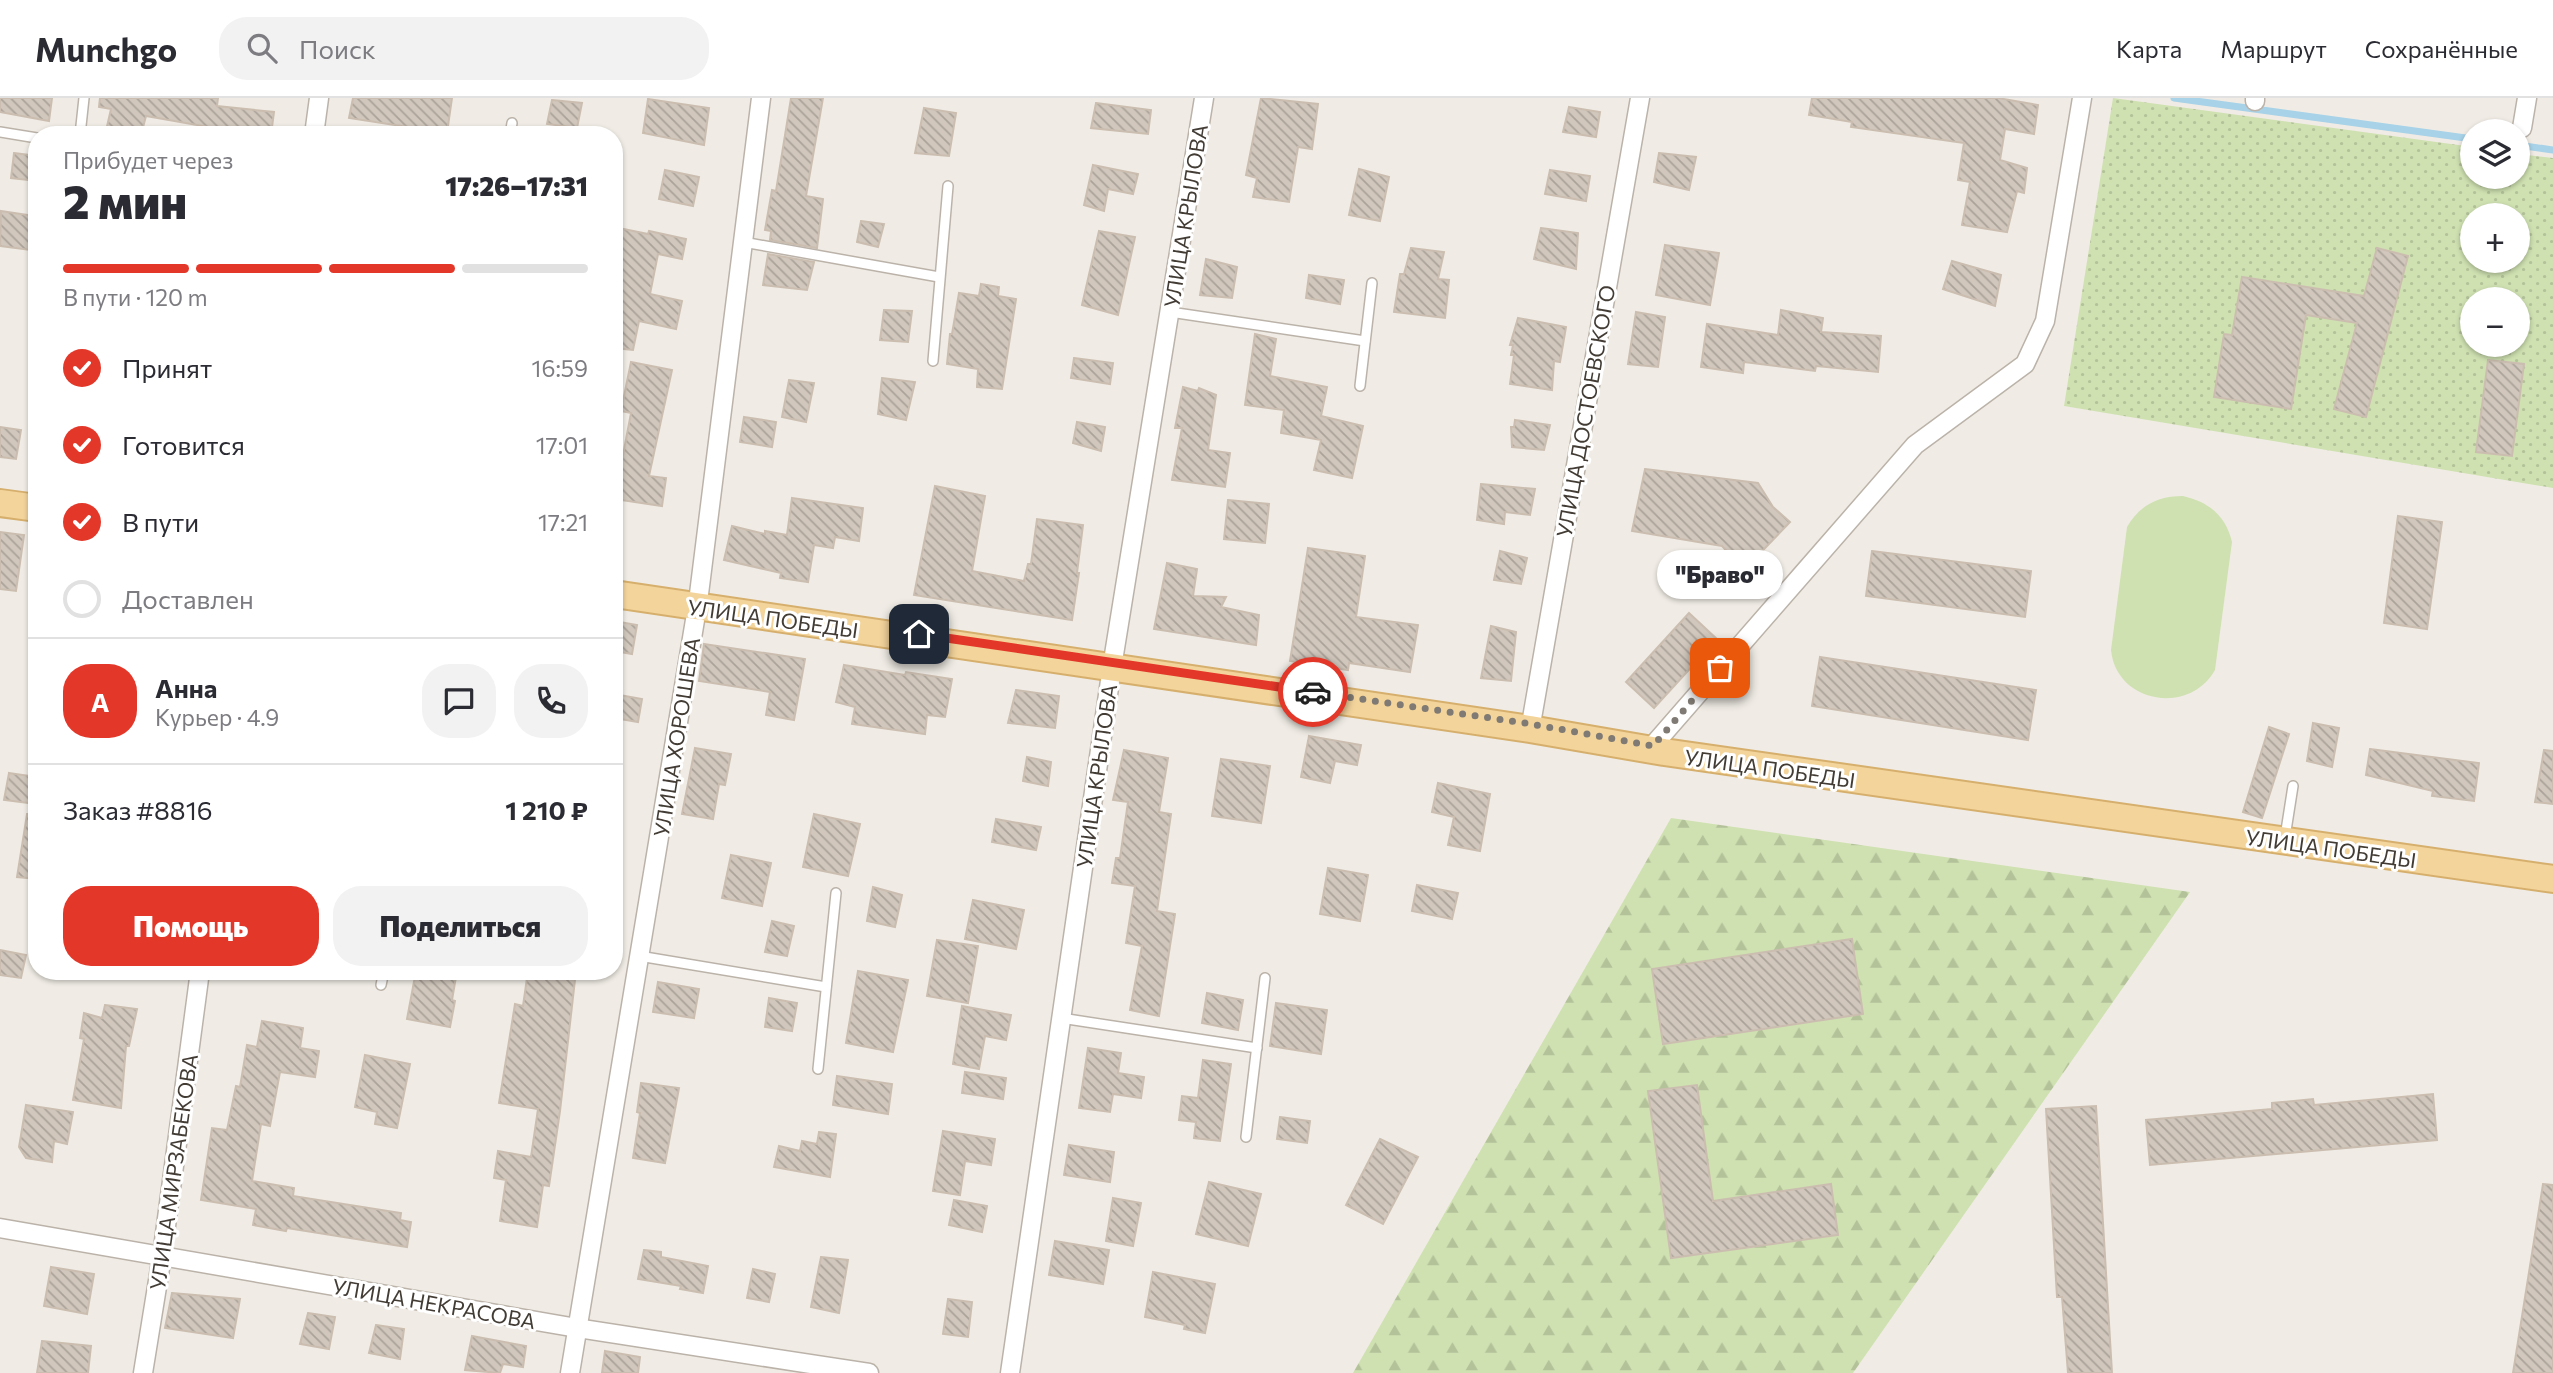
<!DOCTYPE html>
<html lang="ru">
<head>
<meta charset="utf-8">
<style>
	body { margin:0; font-family:Commissioner,sans-serif; background:#f2f2f3; color:#2b2b33; height:100vh; display:flex; flex-direction:column; font-size:26px; white-space:nowrap }
	* { box-sizing:border-box; margin:0 }
	p { font-size:23px; color:#7c7c81 }
	.icon { flex:none; width:38px; height:38px; fill:none; stroke:currentColor; stroke-width:2; stroke-linecap:round; stroke-linejoin:round }
	.map { position:relative; flex:1; overflow:hidden }
	.side { position:absolute; left:28px; top:28px; width:595px; height:854px; display:flex; flex-direction:column; background:#fff; border-radius:28px; box-shadow:0 2px 5px #0004 }
	.side>* { flex:none }
	.fabs { position:absolute; left:2460px; top:21px; display:grid; gap:14px }
	.fabs a { display:grid; place-items:center; width:70px; height:70px; border-radius:50%; background:#fff; box-shadow:0 2px 5px #0004; font-size:35px }
	.pin { position:absolute; display:grid; place-items:center; width:60px; height:60px; color:#fff; margin:-30px; border-radius:14px; box-shadow:0 4px 10px #0006 }
	.courier { position:absolute; display:grid; place-items:center; width:70px; height:70px; margin:-35px; border:5px solid #e33729; border-radius:50%; background:#fff; color:#222; box-shadow:0 2px 9px #0007 }
	.bubble { position:absolute; height:49px; border-radius:24px; background:#fff; box-shadow:0 2px 5px #0004; font-size:23px; font-weight:800; line-height:49px; text-align:center }
	.headline em { font-style:normal; font-weight:800 }
	.headline div { display:flex; flex-direction:column-reverse }
	.headline { display:flex; align-items:center; justify-content:space-between; height:119px; padding:0 35px }
	h1 { font-size:46px; font-weight:800; line-height:52px }
	.bar { display:grid; grid-template-columns:repeat(4,1fr); gap:10px 7px; align-content:center; height:84px; padding:0 35px }
	.bar i { height:9px; border-radius:5px; background:#e1e1e2 }
	.bar .selected { background:#e33729 }
	.bar p { grid-column:span 4 }
	.line { display:flex; align-items:center; gap:18px; padding:0 35px; border-top:2px solid #e1e1e2 }
	.line div { flex:1 }
	.round { display:grid; place-items:center; flex:none; width:74px; height:74px; border-radius:28px; background:#f2f2f3 }
	ol { padding:0 35px; list-style:none }
	li { display:flex; align-items:center; gap:21px; height:77px }
	li p { margin-inline-start:auto }
	li .icon { padding:7px; border-radius:50%; background:#e33729; color:#fff; stroke-width:4 }
	li:last-child { color:#7c7c81 }
	li i { width:38px; height:38px; border:4px solid #e1e1e2; border-radius:50% }
	.primary-button { display:flex; gap:14px; margin-top:auto; padding:14px 35px }
	.primary-button a { flex:1; height:80px; border-radius:28px; background:#e33729; color:#fff; font-size:28px; font-weight:800; line-height:80px; text-align:center }
	.primary-button a+a { background:#f2f2f3; color:#2b2b33 }
	header { display:flex; align-items:center; gap:42px; box-sizing:border-box; height:98px; padding:0 35px; background:#fff; border-bottom:2px solid #e1e1e2 }
	header strong { font-size:33px }
	nav { display:flex; gap:38px; margin-inline-start:auto; font-size:24px }
	.search { width:490px; height:63px; background:#f2f2f3; display:flex; align-items:center; gap:18px; box-sizing:border-box; padding:0 24px; border-radius:28px; color:#7c7c81; font-size:26px }
	.map>svg:first-child { display:block }
</style>
</head>
<body>
<header>
<strong>Munchgo</strong>
<div class="search"><svg class="icon" aria-label="search" viewBox="0 0 24 24"><circle cx="10" cy="10" r="6"/><path d="M15 15l6 6"/></svg>Поиск</div>
<nav><a>Карта</a><a>Маршрут</a><a>Сохранённые</a></nav>
</header>
<div class="map">
<svg width="2553" height="1275" viewBox="0 0 2553 1275">
	<defs>
		<pattern id="forest-firs" width="22" height="20" patternUnits="userSpaceOnUse" patternTransform="scale(1.75)"><rect width="22" height="20" fill="#cfe1b1"/><path d="M5 1l3.5 6h-7zM16 11l3.5 6h-7z" fill="#b3c299"/></pattern>
		<pattern id="garden-dots" width="8" height="8" patternUnits="userSpaceOnUse" patternTransform="scale(1.75)"><rect width="8" height="8" fill="#cfe1b1"/><path d="M2 2h.1M6 6h.1" fill="none" stroke="#b3c299" stroke-width="1.8" stroke-linecap="round"/></pattern>
		<pattern id="building-back-hatch" width="6" height="6" patternUnits="userSpaceOnUse" patternTransform="scale(1.75)"><rect width="6" height="6" fill="#d1c7bc"/><path d="M-1 5l2 2M0 0l6 6M5-1l2 2" fill="none" stroke="#aba39a"/></pattern>
	</defs>
	<rect width="100%" height="100%" fill="#f0ece5"/>
	<path fill="#cfe1b1" d="M2183,398C2209,404 2226,418 2232,444L2215,572C2189,618 2116,605 2111,552L2127,429C2140,407 2158,398 2183,398Z"/>
	<path fill="url(#forest-firs)" d="M1671,720L2190,794L1853,1275H1353Z"/>
	<path fill="url(#garden-dots)" fill-rule="evenodd" d="M2113,0L2473,49V79H2518V56L2553,60V390L2064,308ZM2473,117H2518V163H2473ZM2473,201H2518V247H2473Z"/>
	<g fill="none" stroke-linecap="round" stroke-linejoin="round">
		<g stroke="#a7d2e8" stroke-width="7">
			<path d="M2174,0L2473,41"/>
			<path d="M2518,47L2553,52"/>
		</g>
	</g>
	<g fill="url(#building-back-hatch)" stroke="#cbbeb0" stroke-width="2">
		<path d="M0,0H52L49,23L0,14Z"/>
		<path d="M100,0H218L217,8L274,14L271,37H231V33L146,18L141,37H105L111,11L99,9Z"/>
		<path d="M353,0H452L447,35L349,20Z"/>
		<path d="M791,0H823L806,98L823,101L817,150L770,142L771,133L765,132L772,92L776,93Z"/>
		<path d="M1261,0L1318,6L1312,51L1298,49L1289,104L1253,99L1257,80L1246,77Z"/>
		<path d="M1812,0H1998L2038,7L2034,36L2005,31L2000,62L2027,70L2024,95L2017,93L2007,134L1962,127L1970,84L1958,82L1964,45L1851,29L1852,24L1809,17Z"/>
		<path d="M648,1L709,10L704,47L643,35Z"/>
		<path d="M552,2L582,5L577,30L547,26Z"/>
		<path d="M1096,5L1151,12L1148,36L1091,30Z"/>
		<path d="M1569,9L1600,14L1596,39L1563,34Z"/>
		<path d="M924,10L956,15L949,58L915,55Z"/>
		<path d="M14,55L37,58V83L11,80Z"/>
		<path d="M1659,55L1696,59L1689,92L1654,84Z"/>
		<path d="M1093,67L1138,76L1133,96L1108,91L1104,113L1084,107Z"/>
		<path d="M1359,71L1389,79L1380,123L1349,117Z"/>
		<path d="M665,72L699,79L693,108L659,101Z"/>
		<path d="M1550,72L1590,78L1586,103L1545,96Z"/>
		<path d="M1,113L35,118L30,152L0,148Z"/>
		<path d="M861,123L884,126L878,149L857,144Z"/>
		<path d="M614,129L648,136L649,133L686,141L682,161L658,156L650,196L682,203L676,231L639,223L633,252L614,250Z"/>
		<path d="M1541,130L1578,135L1576,171L1534,161Z"/>
		<path d="M1099,133L1135,139L1118,217L1082,207Z"/>
		<path d="M1665,147L1719,155L1710,207L1656,197Z"/>
		<path d="M1411,150L1444,154L1438,181L1449,182L1445,220L1394,214L1400,176H1404Z"/>
		<path d="M2377,150L2408,158L2366,319L2334,311L2357,225L2306,217L2291,311L2214,299L2224,236L2232,237L2242,179L2364,198Z"/>
		<path d="M768,156L814,164L807,192L763,187Z"/>
		<path d="M1206,161L1237,169L1232,200L1200,197Z"/>
		<path d="M1952,163L2001,177L1995,208L1943,191Z"/>
		<path d="M1309,177L1344,182L1340,206L1306,200Z"/>
		<path d="M981,186L999,189L998,198L1016,201L1002,291L977,289L978,271L947,266L950,236H952L959,195L979,198Z"/>
		<path d="M884,212L912,213L908,244L880,242Z"/>
		<path d="M1781,212L1823,220L1821,234L1881,238L1878,274L1816,268L1815,273L1744,264L1743,275L1701,269L1707,226L1778,237Z"/>
		<path d="M1636,214L1665,219L1658,269L1628,266Z"/>
		<path d="M1518,220L1566,229L1560,264L1554,263L1552,292L1510,286L1514,257H1511L1513,247H1510Z"/>
		<path d="M1255,236L1276,241L1270,278L1327,289L1321,318L1363,328L1352,380L1314,372L1321,342L1281,335L1284,312L1245,307Z"/>
		<path d="M1074,260L1113,265L1110,286L1071,280Z"/>
		<path d="M2488,262L2524,266L2512,358L2476,354Z"/>
		<path d="M631,264L672,272L649,378L666,380L662,408L614,401V373H620L631,315L621,313Z"/>
		<path d="M882,280L915,284L906,322L878,316Z"/>
		<path d="M789,282L814,285L806,324L782,319Z"/>
		<path d="M1183,289L1198,293L1199,290L1216,297L1208,352L1230,355L1225,389L1172,382L1182,330H1175Z"/>
		<path d="M744,319L776,324L772,349L740,344Z"/>
		<path d="M1515,322L1550,327L1544,352L1512,349L1511,329H1514Z"/>
		<path d="M1077,324L1105,329L1101,353L1073,345Z"/>
		<path d="M0,329L21,332L16,361L0,359Z"/>
		<path d="M1645,371L1758,385L1773,409L1790,424L1744,472L1722,448L1632,433Z"/>
		<path d="M1481,386L1535,391L1530,417L1505,414L1504,426L1477,422Z"/>
		<path d="M935,388L985,398L972,473L1024,483L1028,466H1031L1037,421L1083,427L1077,475H1079L1072,522L914,497Z"/>
		<path d="M792,400L863,410L859,443L835,439L833,450L814,447L808,484L780,480L781,475L724,462L732,428L765,436V433L787,437Z"/>
		<path d="M1228,402L1269,406L1265,445L1224,441Z"/>
		<path d="M2398,418L2442,424L2427,531L2384,525Z"/>
		<path d="M0,434L24,437L16,493L0,491Z"/>
		<path d="M1308,450L1365,458L1356,519L1418,527L1410,574L1349,565L1348,572L1290,563Z"/>
		<path d="M1500,453L1527,460L1521,486L1494,482Z"/>
		<path d="M1872,453L2031,473L2025,519L1866,498Z"/>
		<path d="M1167,465L1197,471L1193,498L1226,499L1221,509L1259,517L1256,547L1154,531Z"/>
		<path d="M1689,515L1717,541L1654,610L1626,584Z"/>
		<path d="M614,523L637,527L632,556L614,553Z"/>
		<path d="M1491,528L1516,534L1511,583L1481,580Z"/>
		<path d="M704,546L805,561L794,622L766,617L770,594L699,583Z"/>
		<path d="M1820,559L2036,592L2028,642L1812,608Z"/>
		<path d="M844,567L905,577L906,574L952,581L945,619L927,617L925,636L852,626L855,609L836,604Z"/>
		<path d="M1016,592L1059,598L1055,630L1008,625Z"/>
		<path d="M614,596L642,601L638,624L614,620Z"/>
		<path d="M2313,625L2339,630L2332,669L2307,663Z"/>
		<path d="M2269,629L2289,636L2262,720L2243,714Z"/>
		<path d="M1309,638L1361,647L1357,667L1335,663L1330,685L1301,679Z"/>
		<path d="M695,650L731,656L725,687L719,686L713,721L682,716Z"/>
		<path d="M2370,651L2479,665L2474,703L2432,698L2433,693L2366,677Z"/>
		<path d="M1124,652L1168,660L1159,714L1171,716L1157,813L1175,816L1159,918L1130,912L1142,848L1126,845L1135,788L1112,785L1116,760H1120L1128,704L1113,702Z"/>
		<path d="M2544,652L2553,653V706L2535,704Z"/>
		<path d="M1027,659L1051,664L1048,688L1023,683Z"/>
		<path d="M1221,661L1270,668L1261,725L1212,718Z"/>
		<path d="M9,675L37,679V706L4,702Z"/>
		<path d="M1438,685L1490,696L1480,753L1448,747L1454,719L1432,714Z"/>
		<path d="M27,716L37,717V781L17,779Z"/>
		<path d="M814,716L860,726L848,778L803,769Z"/>
		<path d="M996,721L1041,729L1036,752L992,744Z"/>
		<path d="M731,757L771,765L762,808L722,800Z"/>
		<path d="M1328,770L1368,777L1360,823L1320,816Z"/>
		<path d="M1417,787L1458,795L1452,821L1412,813Z"/>
		<path d="M873,789L902,797L895,829L867,823Z"/>
		<path d="M973,802L1024,812L1016,851L965,841Z"/>
		<path d="M772,823L794,828L787,858L765,854Z"/>
		<path d="M1852,841L1863,916L1663,946L1652,871Z"/>
		<path d="M937,842L978,848L968,905L927,898Z"/>
		<path d="M0,852L26,857L21,880L0,877Z"/>
		<path d="M416,873H457L452,902L455,903L450,929L407,921Z"/>
		<path d="M528,873H576L560,1013L549,1088L543,1087L537,1129L500,1123L506,1082L494,1080L498,1053L531,1059L538,1011L499,1005L515,906L523,908Z"/>
		<path d="M858,873L908,882L893,954L846,945Z"/>
		<path d="M658,884L699,891L694,920L653,914Z"/>
		<path d="M1207,895L1243,902L1238,932L1202,925Z"/>
		<path d="M769,900L797,905L792,933L765,929Z"/>
		<path d="M1276,905L1327,912L1321,956L1270,948Z"/>
		<path d="M105,907L137,911L129,948H126L121,1010L73,1002L84,941L80,940L84,915L102,920Z"/>
		<path d="M962,908L1011,917L1006,942L985,938L979,971L953,966Z"/>
		<path d="M262,923L303,930L300,950L319,953L315,979L280,974L270,1028L261,1026L252,1083L294,1090L293,1098L401,1115L400,1122L411,1124L407,1149L287,1130L286,1133L253,1127L256,1111L201,1102L212,1030L227,1032L236,988L240,989L247,947L257,949Z"/>
		<path d="M1088,950L1121,955L1118,975L1144,979L1141,1000L1113,996L1110,1014L1079,1010Z"/>
		<path d="M365,957L410,966L397,1030L375,1026L377,1014L355,1009Z"/>
		<path d="M1203,962L1231,966L1220,1043L1194,1040L1196,1024L1179,1022L1182,998L1198,1000Z"/>
		<path d="M965,974L1006,980L1003,1001L962,995Z"/>
		<path d="M837,978L892,986L888,1016L833,1007Z"/>
		<path d="M641,985L679,990L665,1065L633,1060L640,1015L637,1014Z"/>
		<path d="M1697,987L1713,1103L1831,1086L1838,1137L1671,1160L1648,993Z"/>
		<path d="M2433,996L2437,1042L2150,1067L2146,1022L2272,1011V1005L2313,1001L2314,1007Z"/>
		<path d="M26,1007L73,1014L67,1046L54,1043L52,1064L26,1060L19,1049Z"/>
		<path d="M2096,1008L2112,1275H2068L2062,1199H2057L2046,1011Z"/>
		<path d="M1280,1019L1310,1023L1307,1045L1277,1041Z"/>
		<path d="M943,1033L995,1041L991,1067L965,1063L960,1097L933,1093Z"/>
		<path d="M819,1034L836,1036L830,1079L774,1069L779,1048L800,1053L802,1043L817,1046Z"/>
		<path d="M1380,1041L1418,1059L1383,1126L1346,1107Z"/>
		<path d="M1069,1047L1114,1054L1110,1084L1064,1077Z"/>
		<path d="M1209,1084L1261,1096L1248,1148L1196,1136Z"/>
		<path d="M2543,1086L2553,1087V1275H2513Z"/>
		<path d="M1113,1100L1141,1105L1133,1148L1106,1143Z"/>
		<path d="M954,1102L987,1108L982,1134L949,1127Z"/>
		<path d="M1055,1143L1109,1152L1103,1186L1049,1177Z"/>
		<path d="M644,1152L661,1154V1159L708,1168L703,1195L680,1191L681,1188L638,1181Z"/>
		<path d="M821,1159L848,1162L839,1215L811,1209Z"/>
		<path d="M51,1169L94,1176L87,1216L44,1208Z"/>
		<path d="M753,1171L775,1176L769,1204L747,1200Z"/>
		<path d="M1153,1174L1215,1186L1205,1235L1184,1231L1185,1227L1145,1219Z"/>
		<path d="M172,1195L240,1201L233,1240L165,1230Z"/>
		<path d="M948,1201L972,1204L968,1239L943,1236Z"/>
		<path d="M308,1215L335,1219L329,1251L300,1246Z"/>
		<path d="M376,1227L404,1231L400,1261L369,1255Z"/>
		<path d="M472,1238L526,1248L523,1269L503,1266L500,1275L465,1272Z"/>
		<path d="M42,1243L91,1248L88,1275H37Z"/>
		<path d="M605,1253L640,1259L638,1275H602Z"/>
	</g>
	<g fill="none" stroke-linecap="round" stroke-linejoin="round">
		<g stroke="#bbb3a9" stroke-width="12">
			<g id="service">
				<path d="M0,34L37,40"/>
				<path d="M80,37L84,0"/>
				<path d="M510,37L512,25"/>
				<path d="M743,144L939,179"/>
				<path d="M1170,214L1365,243"/>
				<path d="M933,263L948,88"/>
				<path d="M1360,288L1372,185"/>
				<path d="M2285,739L2293,688"/>
				<path d="M639,858L826,889"/>
				<path d="M381,887L384,873"/>
				<path d="M1061,920L1257,950"/>
				<path d="M818,971L836,795"/>
				<path d="M1246,1039L1265,880"/>
			</g>
		</g>
		<g stroke="#bbb3a9" stroke-width="21">
			<g id="minor">
				<path d="M2255,3V0"/>
				<path d="M2522,30L2527,0"/>
				<path d="M314,37L319,0"/>
				<path d="M1531,626L1640,0"/>
				<path d="M1649,652L1915,347L2025,266L2045,223L2082,0"/>
				<path d="M0,1130L577,1230L869,1275"/>
				<path d="M143,1275L162,1158L200,873"/>
				<path d="M570,1275L698,504L761,0"/>
				<path d="M1010,1275L1112,569L1204,0"/>
			</g>
		</g>
		<g stroke="#d6af6d" stroke-width="30">
			<g id="primary">
				<path d="M0,405L37,410"/>
				<path d="M614,496L1530,631L1664,654L2553,781"/>
			</g>
		</g>
		<use href="#service" stroke="#fff" stroke-width="9"/>
		<use href="#minor" stroke="#fff" stroke-width="18"/>
		<use href="#primary" stroke="#f3d49b" stroke-width="26"/>
	</g>
	<g fill="none" stroke-linecap="round" stroke-linejoin="round">
		<path stroke="#7f7a73" stroke-width="7" stroke-dasharray="0 12.6" d="M1313,594L1531,626L1653,648L1720,570"/>
		<path stroke="#e33729" stroke-width="9" d="M919,536L1313,594"/>
	</g>
	<g text-anchor="middle" dominant-baseline="central" stroke-width="6" stroke-linejoin="round" paint-order="stroke">
		<g font-size="21" fill="#423c35" stroke="#fff">
			<text transform="translate(1185 118) rotate(-81)">УЛИЦА КРЫЛОВА</text>
			<text transform="translate(1585 313) rotate(-80)">УЛИЦА ДОСТОЕВСКОГО</text>
			<text transform="translate(773 520) rotate(8)">УЛИЦА ПОБЕДЫ</text>
			<text transform="translate(676 639) rotate(-81)">УЛИЦА ХОРОШЕВА</text>
			<text transform="translate(1770 670) rotate(8)">УЛИЦА ПОБЕДЫ</text>
			<text transform="translate(1096 678) rotate(-82)">УЛИЦА КРЫЛОВА</text>
			<text transform="translate(2331 750) rotate(8)">УЛИЦА ПОБЕДЫ</text>
			<text transform="translate(173 1074) rotate(-82)">УЛИЦА МИРЗАБЕКОВА</text>
			<text transform="translate(434 1205) rotate(10)">УЛИЦА НЕКРАСОВА</text>
		</g>
	</g>
</svg>
<div class="fabs">
<a><svg class="icon" aria-label="layers" viewBox="0 0 24 24"><path d="M12 4l9 5-9 5-9-5zM3 14l9 5 9-5"/></svg></a>
<a>+</a>
<a>−</a>
</div>
<div class="pin" style="left:1720px;top:570px;background:#ea580c"><svg class="icon" aria-label="bag" viewBox="0 0 24 24"><path d="M5 8h14l-1 12H6zM9 8a3 3 0 0 1 6 0"/></svg></div>
<div class="pin" style="left:919px;top:536px;background:#1f2937"><svg class="icon" aria-label="home" viewBox="0 0 24 24"><path d="M3 11l9-7 9 7M6 9v11h12V9"/></svg></div>
<div class="courier" style="left:1313px;top:594px"><svg class="icon" aria-label="car" viewBox="0 0 24 24"><path d="M5 17H2v-5l4-1 3-4h7l3 4 3 1v5h-3M9 17h6M6 11h13"/><circle cx="7" cy="17" r="2"/><circle cx="17" cy="17" r="2"/></svg></div>
<div class="bubble" style="left:1657px;top:452px;width:126px">&quot;Браво&quot;</div>
<section class="side">
<div class="headline"><div><h1>2 мин</h1><p>Прибудет через</p></div><em>17:26–17:31</em></div>
<div class="bar"><i class="selected"></i><i class="selected"></i><i class="selected"></i><i></i><p>В пути · 120 m</p></div>
<ol>
<li><svg class="icon" aria-label="check" viewBox="0 0 24 24"><path d="M5 12l5 5 9-10"/></svg>Принят<p>16:59</p></li>
<li><svg class="icon" aria-label="check" viewBox="0 0 24 24"><path d="M5 12l5 5 9-10"/></svg>Готовится<p>17:01</p></li>
<li><svg class="icon" aria-label="check" viewBox="0 0 24 24"><path d="M5 12l5 5 9-10"/></svg>В пути<p>17:21</p></li>
<li><i></i>Доставлен</li>
</ol>
<div class="line" style="height:126px"><b class="round" style="background:#e33729;color:#fff">А</b><div><b>Анна</b><p>Курьер · 4.9</p></div><a class="round"><svg class="icon" aria-label="chat" viewBox="0 0 24 24"><path d="M4 5h16v11H9l-5 4z"/></svg></a><a class="round"><svg class="icon" aria-label="phone" viewBox="0 0 24 24"><path d="M5 4h4l2 5-3 2q2 4 5 5l2-3 5 2v4C11 20 4 13 5 4z"/></svg></a></div>
<div class="line" style="height:91px"><div>Заказ #8816</div><b>1 210 ₽</b></div>
<div class="primary-button"><a>Помощь</a><a>Поделиться</a></div>
</section>
</div>
</body>
</html>
